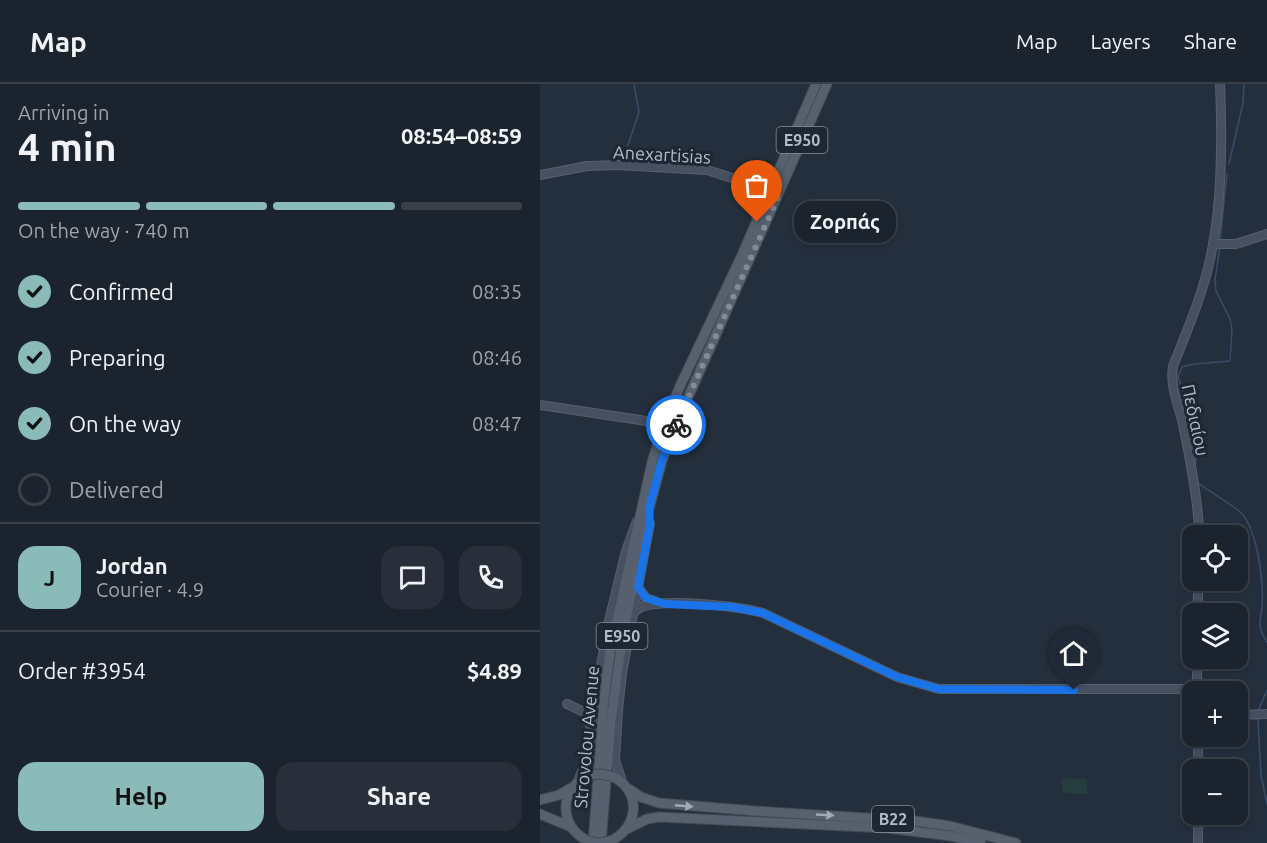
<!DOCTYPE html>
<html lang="en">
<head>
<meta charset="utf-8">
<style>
	body { margin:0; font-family:Ubuntu,sans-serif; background:#282f3a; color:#f1f3f6; height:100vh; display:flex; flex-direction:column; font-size:22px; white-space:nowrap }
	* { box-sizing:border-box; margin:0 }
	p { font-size:20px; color:#a0a4aa }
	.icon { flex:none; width:33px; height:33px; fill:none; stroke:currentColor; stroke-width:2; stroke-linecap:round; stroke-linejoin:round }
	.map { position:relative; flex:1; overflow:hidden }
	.drawer { display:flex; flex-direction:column; background:#1b232e; width:540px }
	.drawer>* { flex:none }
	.buttons { position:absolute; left:642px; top:441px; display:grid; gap:12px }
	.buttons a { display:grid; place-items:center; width:66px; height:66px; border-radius:12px; background:#1b232e; box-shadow:0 3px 9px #0003,0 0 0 2px #39404a; font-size:30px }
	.pin { position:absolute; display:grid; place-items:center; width:51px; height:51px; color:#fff; margin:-62px -26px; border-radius:50% 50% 50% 0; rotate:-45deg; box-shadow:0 0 6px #0007 }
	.pin .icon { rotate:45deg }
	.courier { position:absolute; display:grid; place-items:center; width:60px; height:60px; margin:-30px; border:4px solid #1a73e8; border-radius:50%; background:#fff; color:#222; box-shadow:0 2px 8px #0007 }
	.bubble { position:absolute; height:42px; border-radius:18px; background:#1b232e; box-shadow:0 3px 9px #0003,0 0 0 2px #39404a; font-size:20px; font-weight:700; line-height:42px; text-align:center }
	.summary em { font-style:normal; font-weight:700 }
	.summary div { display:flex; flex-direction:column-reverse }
	.summary { display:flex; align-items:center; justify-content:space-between; height:102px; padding:0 18px }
	h1 { font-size:39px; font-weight:700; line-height:45px }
	.bar { display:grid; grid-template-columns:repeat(4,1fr); gap:9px 6px; align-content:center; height:72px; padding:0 18px }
	.bar i { height:8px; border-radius:4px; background:#39404a }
	.bar .active { background:#8bbbb9 }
	.bar p { grid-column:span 4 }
	.line { display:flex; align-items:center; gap:15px; padding:0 18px; border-top:2px solid #39404a }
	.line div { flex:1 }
	.round { display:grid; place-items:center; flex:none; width:63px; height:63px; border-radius:18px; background:#282f3a }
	ol { padding:0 18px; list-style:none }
	li { display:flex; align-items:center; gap:18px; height:66px }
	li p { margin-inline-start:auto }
	li .icon { padding:6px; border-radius:50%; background:#8bbbb9; color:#111; stroke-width:4 }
	li:last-child { color:#a0a4aa }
	li i { width:33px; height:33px; border:3px solid #39404a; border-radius:50% }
	.action { display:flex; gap:12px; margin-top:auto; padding:12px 18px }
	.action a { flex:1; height:69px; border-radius:18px; background:#8bbbb9; color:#111; font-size:24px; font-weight:700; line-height:69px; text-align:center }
	.action a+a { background:#282f3a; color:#f1f3f6 }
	header { display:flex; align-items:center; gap:36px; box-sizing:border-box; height:84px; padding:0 30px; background:#1b232e; border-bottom:2px solid #39404a }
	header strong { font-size:28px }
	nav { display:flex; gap:33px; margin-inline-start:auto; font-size:21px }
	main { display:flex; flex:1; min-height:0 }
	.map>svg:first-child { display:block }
</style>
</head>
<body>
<header>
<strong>Map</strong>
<nav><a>Map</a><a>Layers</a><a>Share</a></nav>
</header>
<main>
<section class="drawer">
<div class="summary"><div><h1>4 min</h1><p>Arriving in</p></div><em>08:54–08:59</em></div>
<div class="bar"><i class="active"></i><i class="active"></i><i class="active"></i><i></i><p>On the way · 740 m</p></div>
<ol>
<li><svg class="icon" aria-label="check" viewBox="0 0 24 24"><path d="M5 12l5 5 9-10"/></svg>Confirmed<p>08:35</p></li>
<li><svg class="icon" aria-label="check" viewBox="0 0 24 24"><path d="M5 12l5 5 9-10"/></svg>Preparing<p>08:46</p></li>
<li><svg class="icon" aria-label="check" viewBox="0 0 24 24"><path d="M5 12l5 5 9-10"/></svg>On the way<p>08:47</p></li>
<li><i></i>Delivered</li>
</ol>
<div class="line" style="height:108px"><b class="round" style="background:#8bbbb9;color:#111">J</b><div><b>Jordan</b><p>Courier · 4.9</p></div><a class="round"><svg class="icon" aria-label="chat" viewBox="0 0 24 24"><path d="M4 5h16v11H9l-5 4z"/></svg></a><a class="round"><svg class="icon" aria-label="phone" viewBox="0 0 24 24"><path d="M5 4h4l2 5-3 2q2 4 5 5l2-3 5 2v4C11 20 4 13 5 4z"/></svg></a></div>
<div class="line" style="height:78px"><div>Order #3954</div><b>$4.89</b></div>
<div class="action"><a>Help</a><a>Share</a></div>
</section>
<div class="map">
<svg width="727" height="759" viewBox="0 0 727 759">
	<rect width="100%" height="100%" fill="#242f3e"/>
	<path fill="#263c3f" d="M522,694L547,695V710L522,709Z"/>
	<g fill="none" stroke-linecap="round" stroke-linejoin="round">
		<g stroke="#394c67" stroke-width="1.5">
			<path d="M86,67L99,28L94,0"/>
			<path d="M689,80L703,19L704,0"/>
			<path d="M680,157L687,90"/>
			<path d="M655,380L657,370L651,333L638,293L642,283L654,280L690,277L692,245L690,235L676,207L675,196L680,162"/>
			<path d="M658,399C668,407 699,424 704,432C718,453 724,498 722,523C720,539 717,543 727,558"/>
			<path d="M718,627L727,606"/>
			<path d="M718,635L721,691L727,720"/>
		</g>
		<g stroke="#565f6c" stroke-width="10">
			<g id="secondary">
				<path d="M0,91L47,82L78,81L167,86L205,98L233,111"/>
				<path d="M674,160H696L727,150"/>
				<path d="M0,321L100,336L135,343"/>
				<path d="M659,452C659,419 649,369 642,336C637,317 630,302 633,282C649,242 666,203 673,160C682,113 682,48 680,0"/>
				<path d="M98,503L106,514L117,518"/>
				<path d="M93,530C96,526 99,523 104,522C128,515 199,522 223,529L357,593L399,605H657"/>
				<path d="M658,530V496"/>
				<path d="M657,608V574"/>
				<path d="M27,620L44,628L51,643"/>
				<path d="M698,631L727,630"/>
				<path d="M658,686V652"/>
				<path d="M38,697L49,672L57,604L69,537L86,467L97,437"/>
				<path d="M82,697L75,676L78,627L82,589L110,439"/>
				<path d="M658,730V759"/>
			</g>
		</g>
		<g stroke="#414a57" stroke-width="11">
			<g id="primary">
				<path d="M89,705L101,713L119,719L215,727L375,737L410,742L476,759"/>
				<path d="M0,716L19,711L31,704"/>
				<path d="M0,730L31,743"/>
				<path d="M87,745L107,735L119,733L347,744L411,752L441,759"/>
				<path d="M46,756C17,740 20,701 51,691"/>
				<path d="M70,757C100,744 102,705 71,692"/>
				<path d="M53,759L64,616L70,569L112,378L124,340L141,300L202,171L276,0"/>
				<path d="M61,759L71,637L83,549L109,425L122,377L135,343L287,0"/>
			</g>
		</g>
		<use href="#secondary" stroke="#465061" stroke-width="8"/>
		<use href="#primary" stroke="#56606e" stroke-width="9"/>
		<g stroke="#414a57" stroke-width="11" stroke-linecap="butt">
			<g id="primary-bridge">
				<path d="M51,691L61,690L71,692"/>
				<path d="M46,756L58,759L70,757"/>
			</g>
		</g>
		<use href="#primary-bridge" stroke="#56606e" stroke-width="9"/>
	</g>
	<defs><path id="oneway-solid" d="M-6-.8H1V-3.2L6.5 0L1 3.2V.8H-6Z" transform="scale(1.5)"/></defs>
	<g fill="#a1aab7">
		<use href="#oneway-solid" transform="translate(144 722) rotate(5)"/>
		<use href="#oneway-solid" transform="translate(285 731) rotate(3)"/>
	</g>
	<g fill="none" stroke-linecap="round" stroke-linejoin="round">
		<path stroke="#828b98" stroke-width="6" stroke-dasharray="0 10.8" d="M136,341L238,113L229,109L217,138"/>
		<path stroke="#1a73e8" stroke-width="8" d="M136,341L122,376L109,425L110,440L98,503L106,514L126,520L192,523L223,529L357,593L399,605L534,606"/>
	</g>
	<g text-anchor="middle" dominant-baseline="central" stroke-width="6" stroke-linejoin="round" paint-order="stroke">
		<g fill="#1d2633" stroke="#878f9c" stroke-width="1.5">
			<rect x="236.5" y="43" width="51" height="26" rx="4.5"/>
			<rect x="56.5" y="539" width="51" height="26" rx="4.5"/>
			<rect x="332" y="722" width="42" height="26" rx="4.5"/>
		</g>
		<g font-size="16" font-weight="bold" fill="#b4bcc9">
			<text x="262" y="56">E950</text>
			<text x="82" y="552">E950</text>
			<text x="353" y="735">B22</text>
		</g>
		<g font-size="18" fill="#b4bcc9" stroke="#1d2633">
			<text transform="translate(122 70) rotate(3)">Anexartisias</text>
			<text transform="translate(656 336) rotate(78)">Πεδιαίου</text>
			<text transform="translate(46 653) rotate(-85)">Strovolou Avenue</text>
		</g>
	</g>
</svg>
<div class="buttons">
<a><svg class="icon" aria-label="locate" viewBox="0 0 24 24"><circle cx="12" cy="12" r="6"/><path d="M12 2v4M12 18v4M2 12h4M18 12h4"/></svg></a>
<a><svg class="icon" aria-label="layers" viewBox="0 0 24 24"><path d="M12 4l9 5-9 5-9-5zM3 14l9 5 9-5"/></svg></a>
<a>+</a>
<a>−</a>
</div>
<div class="pin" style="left:217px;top:138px;background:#ea580c"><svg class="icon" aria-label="bag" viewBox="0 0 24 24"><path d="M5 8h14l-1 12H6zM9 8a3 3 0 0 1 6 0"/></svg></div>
<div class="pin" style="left:534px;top:606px;background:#1f2937"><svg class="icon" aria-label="home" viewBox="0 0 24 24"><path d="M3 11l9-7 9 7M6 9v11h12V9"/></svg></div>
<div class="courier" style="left:136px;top:341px"><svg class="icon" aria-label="bike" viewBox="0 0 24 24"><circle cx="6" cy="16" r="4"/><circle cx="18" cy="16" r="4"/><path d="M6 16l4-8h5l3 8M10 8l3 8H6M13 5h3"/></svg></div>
<div class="bubble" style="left:254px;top:117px;width:102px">Ζορπάς</div>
</div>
</main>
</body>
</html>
